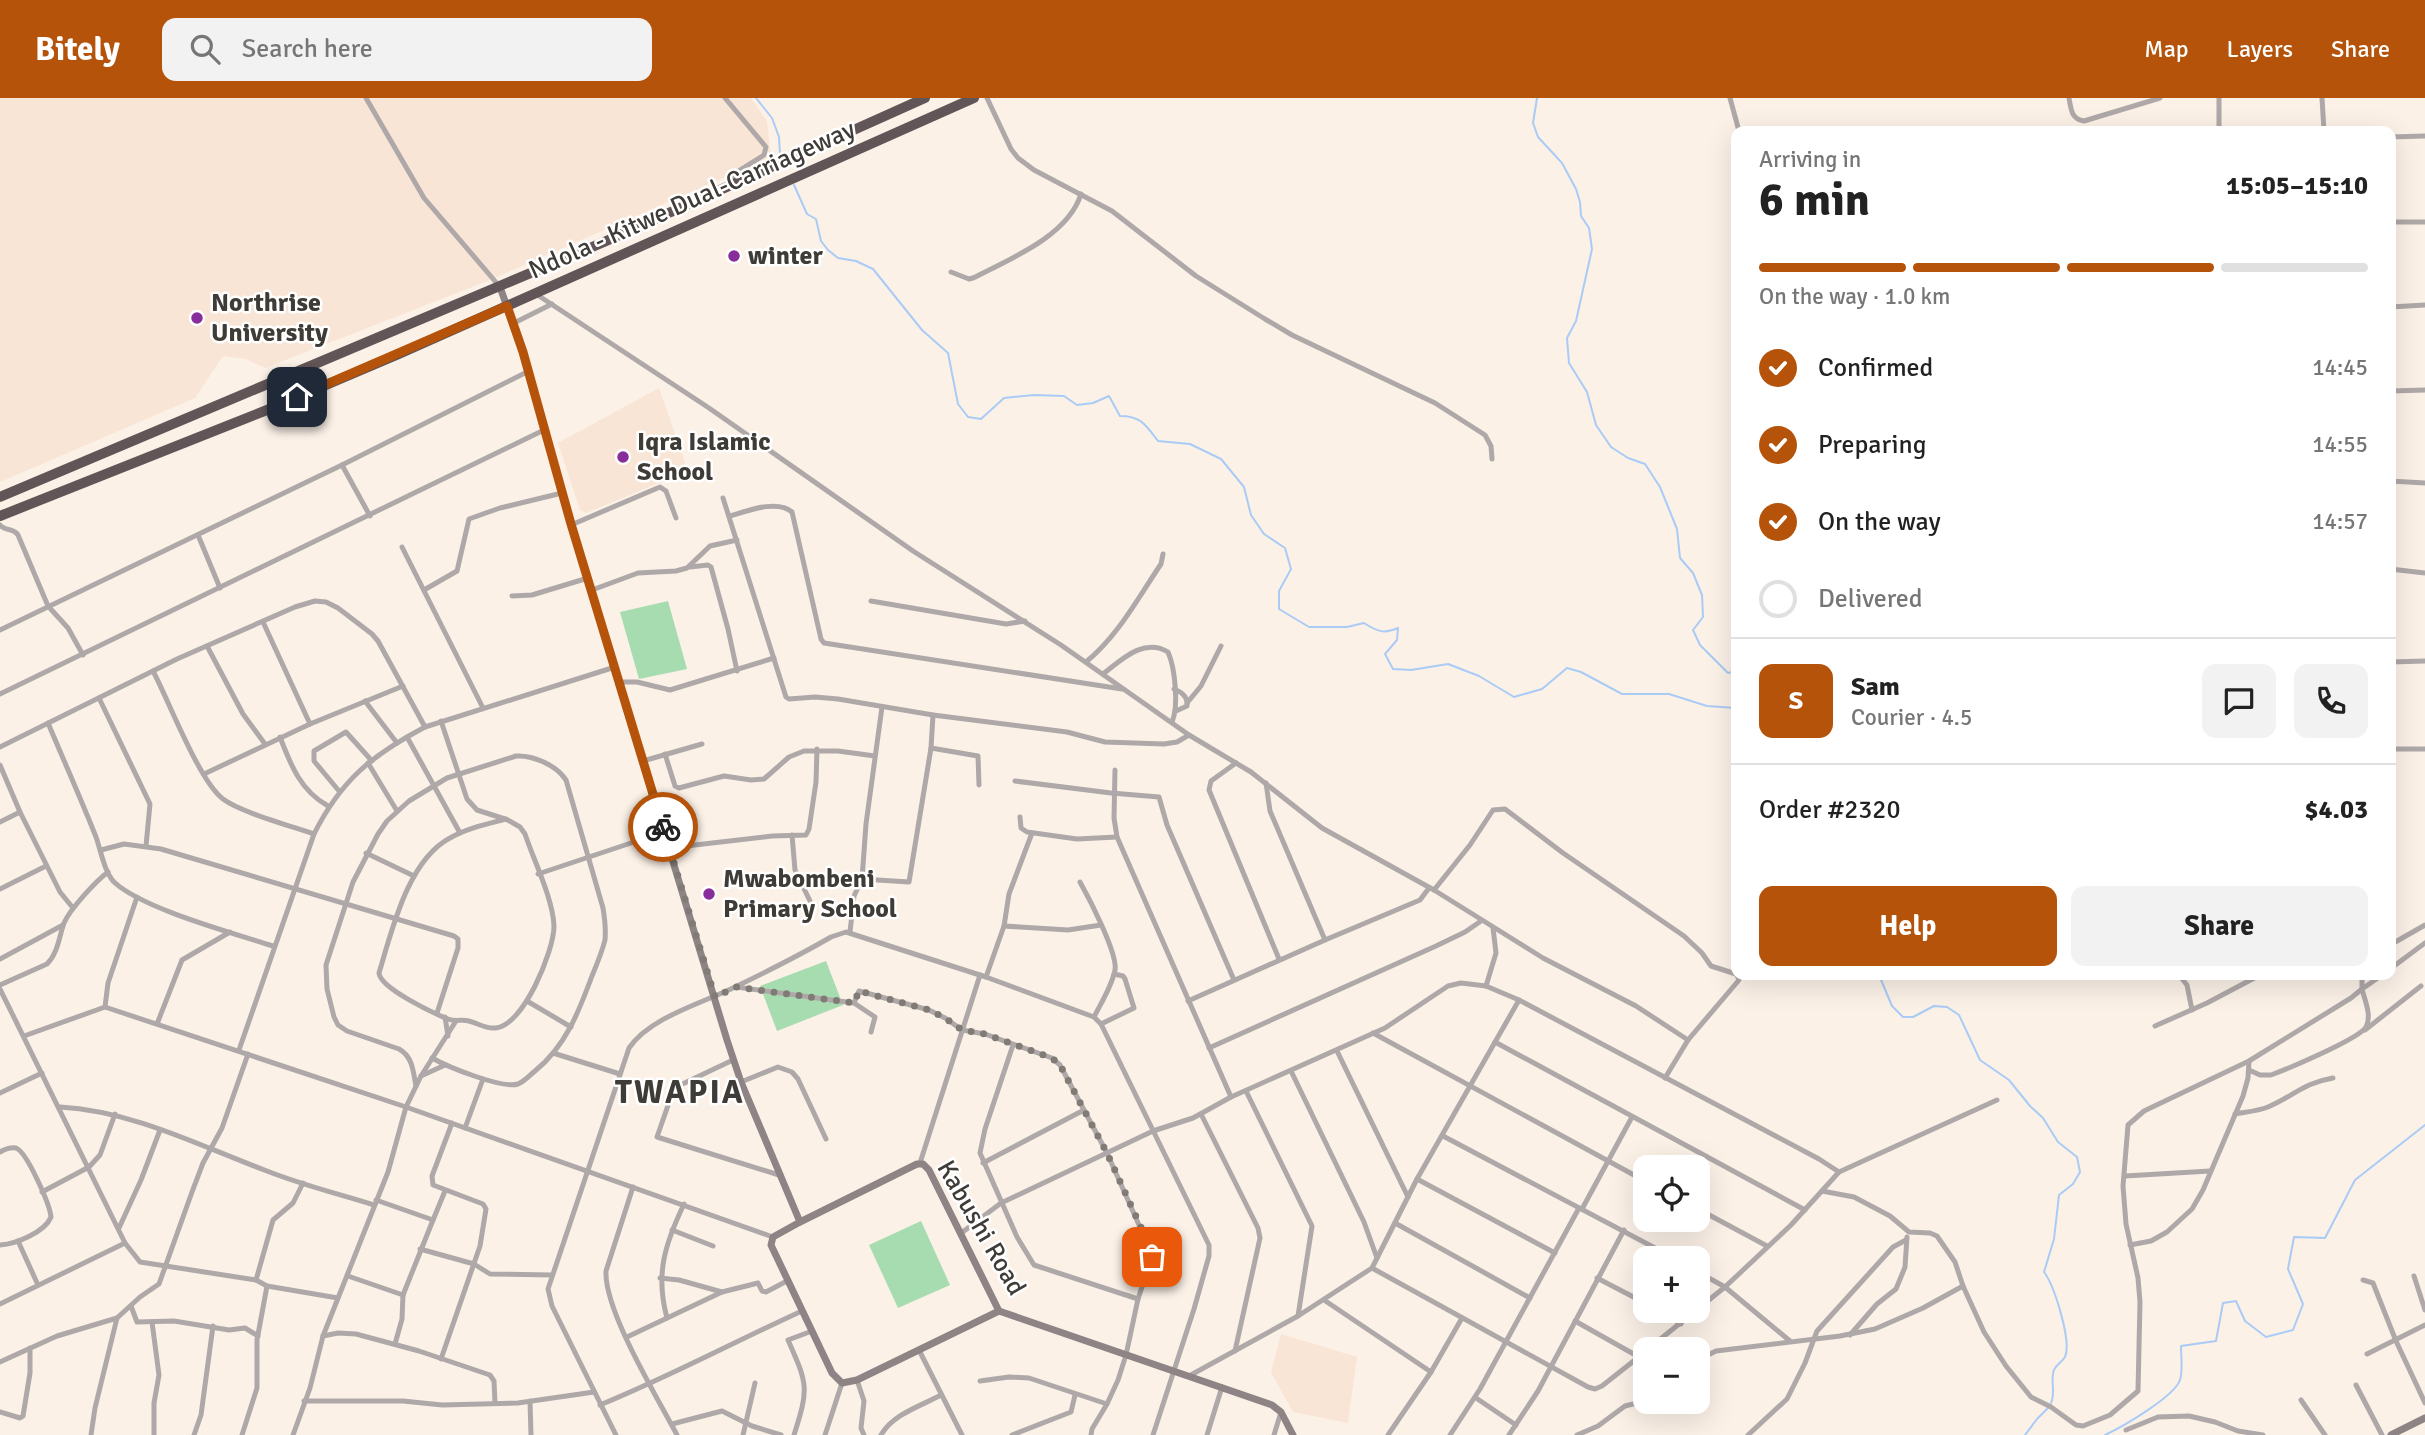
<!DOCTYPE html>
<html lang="en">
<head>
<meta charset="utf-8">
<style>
	body { margin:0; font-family:Signika,sans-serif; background:#f2f2f2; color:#222; height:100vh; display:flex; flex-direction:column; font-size:26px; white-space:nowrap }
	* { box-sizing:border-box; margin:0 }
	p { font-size:23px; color:#767676 }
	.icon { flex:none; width:38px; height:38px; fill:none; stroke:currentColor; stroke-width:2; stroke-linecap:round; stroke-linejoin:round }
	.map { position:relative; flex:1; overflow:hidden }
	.drawer { position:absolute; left:1731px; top:28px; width:665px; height:854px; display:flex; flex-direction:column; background:#fff; border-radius:14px; box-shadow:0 7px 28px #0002 }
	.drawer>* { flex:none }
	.buttons { position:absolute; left:1633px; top:1057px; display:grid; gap:14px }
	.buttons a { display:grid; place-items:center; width:77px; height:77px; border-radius:14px; background:#fff; box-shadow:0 7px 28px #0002; font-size:35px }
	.pin { position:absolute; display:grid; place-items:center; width:60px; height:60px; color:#fff; margin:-30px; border-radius:14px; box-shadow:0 4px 10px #0006 }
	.courier { position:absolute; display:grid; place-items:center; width:70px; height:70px; margin:-35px; border:5px solid #b45309; border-radius:50%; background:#fff; color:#222; box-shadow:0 2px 9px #0007 }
	.summary em { font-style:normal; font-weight:800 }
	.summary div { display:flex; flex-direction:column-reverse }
	.summary { display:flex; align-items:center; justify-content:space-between; height:119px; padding:0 28px }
	h1 { font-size:46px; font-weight:800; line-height:52px }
	.bar { display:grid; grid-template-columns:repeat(4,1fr); gap:10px 7px; align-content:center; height:84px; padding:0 28px }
	.bar i { height:9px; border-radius:5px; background:#e0e0e0 }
	.bar .active { background:#b45309 }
	.bar p { grid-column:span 4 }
	.line { display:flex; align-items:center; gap:18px; padding:0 28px; border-top:2px solid #e0e0e0 }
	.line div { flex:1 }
	.round { display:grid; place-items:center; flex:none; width:74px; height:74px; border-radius:14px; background:#f2f2f2 }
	ol { padding:0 28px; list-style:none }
	li { display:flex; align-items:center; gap:21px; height:77px }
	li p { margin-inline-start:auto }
	li .icon { padding:7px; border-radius:50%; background:#b45309; color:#fff; stroke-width:4 }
	li:last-child { color:#767676 }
	li i { width:38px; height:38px; border:4px solid #e0e0e0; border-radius:50% }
	.button { display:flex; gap:14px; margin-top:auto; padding:14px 28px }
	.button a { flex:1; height:80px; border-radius:14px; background:#b45309; color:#fff; font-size:28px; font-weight:800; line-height:80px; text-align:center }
	.button a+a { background:#f2f2f2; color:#222 }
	header { display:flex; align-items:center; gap:42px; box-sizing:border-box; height:98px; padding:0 35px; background:#b45309; color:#fff }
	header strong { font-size:33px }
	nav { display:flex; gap:38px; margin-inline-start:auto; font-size:24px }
	.search { width:490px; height:63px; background:#f2f2f2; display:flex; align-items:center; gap:18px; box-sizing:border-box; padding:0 24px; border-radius:14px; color:#767676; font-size:26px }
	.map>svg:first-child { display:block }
</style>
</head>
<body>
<header>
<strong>Bitely</strong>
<div class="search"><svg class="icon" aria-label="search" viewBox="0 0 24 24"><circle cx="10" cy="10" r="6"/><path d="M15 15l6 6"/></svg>Search here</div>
<nav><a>Map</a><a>Layers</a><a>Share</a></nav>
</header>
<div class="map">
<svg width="2425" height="1337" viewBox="0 0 2425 1337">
	<rect width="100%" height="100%" fill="#fbf1e7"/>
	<g fill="#f9e5d5">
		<path d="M0,0H751L767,23L771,59L490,182L265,270L246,261L223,258L195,300L0,384Z"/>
		<path d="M659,290L688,373L586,415L580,412L558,345Z"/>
		<path d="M1281,1236L1357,1259L1348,1325L1293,1314L1271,1274Z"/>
	</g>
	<g fill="#a6dcb0">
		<path d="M668,503L687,571L639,581L620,514Z"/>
		<path d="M826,863L843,907L777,933L760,888Z"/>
		<path d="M921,1123L950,1187L898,1210L869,1147Z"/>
	</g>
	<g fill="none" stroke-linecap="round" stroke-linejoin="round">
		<g stroke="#aacbf6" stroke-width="2">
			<path d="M756,0L772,20L779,39L780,56"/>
			<path d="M1537,0L1533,25L1538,39L1562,65L1576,91L1580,104L1581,118L1589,130L1592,151L1576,223L1567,240L1569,265L1587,294L1596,327L1611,349L1628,360L1645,366L1660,389L1677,431L1680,460L1693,475L1702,497L1703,519L1693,532L1700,547L1728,575L1736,573"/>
			<path d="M794,87L807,116L816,121L821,143L828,152L838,160L856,163L873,171L922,232L948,255L958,306L968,319L981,321L1004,300L1034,297L1064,298L1077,307L1093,305L1109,298L1120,318C1141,318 1146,327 1158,343L1190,346L1221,361L1244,389L1251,417L1264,436L1285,450L1291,471L1279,493V511L1309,529H1347L1364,525C1378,534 1384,536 1398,530L1397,542L1385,556L1393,571L1411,572L1448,566L1479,578L1514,599L1542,591L1567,570L1581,574L1622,596H1669L1707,608L1736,610"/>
			<path d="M1879,877L1892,908L1903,919H1913L1934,908L1947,909L1959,917L1980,962L2009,982L2030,1008L2043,1020L2058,1044L2077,1059L2080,1074L2073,1086L2059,1097L2054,1141L2044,1174C2054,1187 2072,1243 2065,1259C2062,1264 2056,1267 2054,1272C2050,1282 2056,1295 2051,1305"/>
			<path d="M2025,1337L2037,1321L2048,1310"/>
			<path d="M2105,1337C2122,1329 2174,1299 2180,1282C2183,1273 2181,1258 2181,1248L2216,1243L2223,1205L2236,1203L2245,1223L2266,1239L2293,1232L2303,1206L2288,1171L2294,1139L2325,1140L2355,1082L2425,1027"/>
		</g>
		<g stroke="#afa8a9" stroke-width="5">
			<path d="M366,0L424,100L500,189"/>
			<path d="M725,0L766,49L764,57L740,72L731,84"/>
			<path d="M987,0L1011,51L1018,60L1034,72L1112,113L1196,178L1265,221L1292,237L1435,305L1485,337L1491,348L1492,361"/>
			<path d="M1730,0L1739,33"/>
			<path d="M2069,0C2071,11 2071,21 2084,23L2160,0"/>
			<path d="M2219,0V33"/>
			<path d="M2322,0L2324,33"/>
			<path d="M2390,39L2425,38"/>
			<path d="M2390,124H2425"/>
			<path d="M951,174L969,181L973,180C1010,161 1068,138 1081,96"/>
			<path d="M536,196L709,310L913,453L1061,547L1189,637L1251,674L1322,730L1434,792L1543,860L1636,908L1688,942"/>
			<path d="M2390,209L2425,207"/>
			<path d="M514,225L552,206"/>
			<path d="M2390,293L2425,292"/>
			<path d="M342,367L370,418"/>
			<path d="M2390,383L2425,385"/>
			<path d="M723,400L786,599L789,601L815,599L838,601L933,617L1067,634L1105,644L1164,646L1177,644L1189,637"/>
			<path d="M730,418C747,413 777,401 792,414L821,541L824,545L1122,591"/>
			<path d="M0,427C5,433 14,430 18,437L48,508L68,530L83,557"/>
			<path d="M571,427L660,389L666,393L676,420"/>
			<path d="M198,437L220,490"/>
			<path d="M402,449L483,610"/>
			<path d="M690,469L708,467L711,469L728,531L737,573"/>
			<path d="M2390,471L2425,475"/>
			<path d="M424,492L457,473L469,421L500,410L562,395"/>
			<path d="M592,492L638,475L676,473L687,470L710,448L737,442"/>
			<path d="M512,498L532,497L588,480"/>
			<path d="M871,503L1006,526L1025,523"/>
			<path d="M0,532L342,367L529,273"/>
			<path d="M207,548L243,616L265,646"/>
			<path d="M1086,564C1118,538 1138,500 1161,466L1163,456"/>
			<path d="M2390,564L2425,563"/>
			<path d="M153,573C169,603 199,683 223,701C240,714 291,728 314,736"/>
			<path d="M1103,576C1121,562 1144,539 1168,554C1175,570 1179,608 1172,624"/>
			<path d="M620,584H637L670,592L774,560"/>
			<path d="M1174,591C1182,594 1188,599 1187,608L1176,613"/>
			<path d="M0,596L544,332"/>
			<path d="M99,600L150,706L146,748"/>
			<path d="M365,603L397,645"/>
			<path d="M1187,605L1201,588L1221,548"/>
			<path d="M441,623L467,701L477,712L505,721"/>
			<path d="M48,625C64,663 81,701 96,739C101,753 104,773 114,784C143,811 233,835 273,848"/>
			<path d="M310,626L403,588"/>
			<path d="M280,639C291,668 301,693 328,708"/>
			<path d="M407,639L460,735"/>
			<path d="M0,649L177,561L295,509L315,503L326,504L338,510L372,536L378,543L425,629"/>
			<path d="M931,650L933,617"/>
			<path d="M2390,651H2425"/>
			<path d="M665,656L675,688L679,690L724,678L751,682L764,681L789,659L804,653H838L875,658"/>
			<path d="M643,663L702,646"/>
			<path d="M368,665L397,713"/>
			<path d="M1236,665L1211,683L1209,692L1279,861"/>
			<path d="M0,667L20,714"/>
			<path d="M1115,672L1114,720L1117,739L1231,999"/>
			<path d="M204,676L310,626L263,524"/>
			<path d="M1015,683L1111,695L1159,699L1167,727L1234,882"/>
			<path d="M1266,685L1270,713L1325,842"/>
			<path d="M339,693L314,663V653L346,634L372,663"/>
			<path d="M1020,719L1021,730L1027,734L1077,741L1117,739"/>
			<path d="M506,721L520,729L525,736C534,763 553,801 554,828C554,853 523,929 495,930C486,931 477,925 469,923C462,921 455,924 448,921C433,915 380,890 379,875C392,832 408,762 450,740C467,730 487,726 506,721Z"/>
			<path d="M0,724L20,714L60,794L73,810"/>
			<path d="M792,737L795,772L810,803"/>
			<path d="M669,750L772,738L806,737L809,731L816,684L817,651"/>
			<path d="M101,752L124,746L161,751L454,838L458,841V850L437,915"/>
			<path d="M366,755L414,778"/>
			<path d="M538,776L664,734"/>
			<path d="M862,781L909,784L931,650L978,658L979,687"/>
			<path d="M1080,784C1089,800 1118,856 1115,872C1112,888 1101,905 1094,919"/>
			<path d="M0,791L46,768"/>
			<path d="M1434,792L1470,747L1493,712L1505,711L1563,755L1684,838L1702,855L1711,868L1736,876"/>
			<path d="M1004,828L1068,832L1101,827"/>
			<path d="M850,834L854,798L862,781L866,726L882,609"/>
			<path d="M2390,847L2425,827"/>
			<path d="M0,861L63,827"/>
			<path d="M2390,871L2425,845"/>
			<path d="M2179,877L2187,887L2192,912"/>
			<path d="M986,879L1004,828L1009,796L1032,735"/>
			<path d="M0,887L47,866C58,855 59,839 64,825C70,811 96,783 108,774"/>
			<path d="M1486,888L1496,855L1493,830"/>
			<path d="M736,889L854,905L875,919L871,934"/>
			<path d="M0,891L125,1145L0,1206"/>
			<path d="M527,903L571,929"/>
			<path d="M1188,903L1325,842L1420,802L1429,790"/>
			<path d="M854,905L859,893L929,912L945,920L962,932L985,936L1052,960L1060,967L1107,1055L1151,1154L1150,1165L1138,1201L1126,1257L1118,1282L1107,1306L1092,1331L1091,1337"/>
			<path d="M105,909L108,885L137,799"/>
			<path d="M445,919L448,938"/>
			<path d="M157,926L182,862L230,834"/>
			<path d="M1101,926L1134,910L1125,881L1123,878L1114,876"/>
			<path d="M2155,928L2207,905L2260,877"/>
			<path d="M2365,932L2421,888"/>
			<path d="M1373,935L1645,1083"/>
			<path d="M24,938L105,909L406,1009L773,1139"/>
			<path d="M1495,944L1805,1112"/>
			<path d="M1013,947L985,1031L980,1055L1017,1139L1034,1167L1138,1201"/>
			<path d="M1209,950L1436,848L1465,834L1481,823"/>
			<path d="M239,952L314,736C341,682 372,657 425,629L615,569"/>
			<path d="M1337,953L1408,1099"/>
			<path d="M553,955L620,976"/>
			<path d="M733,962L674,990L657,1039L779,1077"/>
			<path d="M2249,972L2260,977H2271C2287,971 2359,941 2366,929C2372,918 2365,903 2362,891L2382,877"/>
			<path d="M1291,973L1364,1124L1377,1160"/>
			<path d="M421,978L445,967"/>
			<path d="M1665,980L1688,942L1739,882L1737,877"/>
			<path d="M741,984L778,969L792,974L798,981L826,1041"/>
			<path d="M416,988C413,973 413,959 399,951L347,933L338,927L334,919L327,891L326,867L353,784L378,736L387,723L409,703L447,680L516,658C533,657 556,667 566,682L603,810C605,822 606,831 605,842C602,854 597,866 592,878C579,913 566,948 535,973C530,977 525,983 518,986C502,991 448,969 432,960"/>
			<path d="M1246,993L1312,1128L1298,1218"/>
			<path d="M0,995L42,975"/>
			<path d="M60,1009C133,1013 200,1048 267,1073C302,1087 339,1096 374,1107"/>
			<path d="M1201,1016L1258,1130L1260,1140L1235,1253"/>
			<path d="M2235,1016C2246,1014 2258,1013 2268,1009C2294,998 2303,985 2333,980"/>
			<path d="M465,1030L483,981"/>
			<path d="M1443,1038L1674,1160"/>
			<path d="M0,1054C5,1051 10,1049 16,1050C27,1054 50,1107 51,1119C45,1134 16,1146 0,1147"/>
			<path d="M920,1065L980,877"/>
			<path d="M983,1065L1084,1012"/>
			<path d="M2125,1078L2210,1073"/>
			<path d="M1417,1081L1555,1155"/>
			<path d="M633,1089L606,1173C604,1212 657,1299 677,1337"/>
			<path d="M1822,1093L1854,1099L1890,1118L1909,1134L1930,1135L1937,1138L1955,1164L1963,1188L1984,1234L2006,1268L2031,1299L2051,1309L2076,1327L2083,1328L2110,1317L2138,1293L2140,1204L2138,1180L2126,1126L2123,1088L2128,1027L2144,1013L2249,963L2351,900L2362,891V877"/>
			<path d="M42,1094L89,1069L100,1057L115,1016"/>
			<path d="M376,1102L433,1122L403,1197L402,1221L395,1246"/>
			<path d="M1582,1111L1632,1019"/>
			<path d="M1698,1111L1767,1148"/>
			<path d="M433,1122L445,1093"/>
			<path d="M1395,1125L1530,1200"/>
			<path d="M119,1130L141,1082L160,1032"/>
			<path d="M672,1132L713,1148"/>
			<path d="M960,1136L1001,1105L1153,1033L1193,1020L1231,999L1385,930L1448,888L1461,885L1486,888L1519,902L1819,1061L1839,1074"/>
			<path d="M18,1143L38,1187"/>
			<path d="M125,1145L140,1164L256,1182L267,1188L338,1200"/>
			<path d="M2130,1147L2151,1143L2167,1134L2192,1111L2203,1092L2243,998L2248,980L2249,963"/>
			<path d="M420,1151L474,1166L490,1176L552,1177"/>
			<path d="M1372,1170L1588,1289L1595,1291L1602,1288L1645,1254"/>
			<path d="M1698,1174L1725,1189L1790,1243"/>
			<path d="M348,1178L403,1197"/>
			<path d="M2414,1178L2425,1212"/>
			<path d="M660,1180L679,1182L722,1194"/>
			<path d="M1597,1180L1645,1205"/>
			<path d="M256,1182L273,1122L293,1105L303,1085"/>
			<path d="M2363,1182L2373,1185L2396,1243L2425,1305"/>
			<path d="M1324,1202L1431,1274"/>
			<path d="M131,1208L137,1224L174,1223L229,1232L245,1230L258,1238"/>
			<path d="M1659,1213L1681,1226"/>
			<path d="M667,1220C655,1176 665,1146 684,1106"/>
			<path d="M1575,1223L1639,1259"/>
			<path d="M152,1224L159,1277L154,1305V1337"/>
			<path d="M1850,1237L1877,1206L1896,1191L1905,1169L1907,1139"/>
			<path d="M323,1238L338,1235L356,1236L419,1253L490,1277L494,1283L495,1305"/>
			<path d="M627,1239L722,1194L758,1185L762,1193L766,1194L787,1183"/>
			<path d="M1648,1251L1725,1189L1791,1127L1839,1074L1997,1002"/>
			<path d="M919,1252L962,1337"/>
			<path d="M2367,1256L2425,1227"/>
			<path d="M441,1261L480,1148L486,1111L483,1106L433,1087L432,1078L452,1025"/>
			<path d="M1698,1262L1716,1253L1840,1238L1875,1231L1923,1210L1963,1188"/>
			<path d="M0,1264L57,1238L117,1220L140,1199L159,1186L192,1094L203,1065L222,1030L248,956"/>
			<path d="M1189,1278L1298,1218L1372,1170L1417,1081L1519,902"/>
			<path d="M857,1282L864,1303L861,1330L864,1337"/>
			<path d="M980,1283L1009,1279L1029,1280L1107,1306"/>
			<path d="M2356,1287L2382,1337"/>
			<path d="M1476,1300L1516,1327"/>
			<path d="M2301,1302L2325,1337"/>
			<path d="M304,1303H403L442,1307L518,1305L594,1294"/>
			<path d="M530,1303L531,1337"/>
			<path d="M600,1307C669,1279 734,1244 802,1213"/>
			<path d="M0,1314L20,1320L23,1318L30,1275V1250"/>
			<path d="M672,1326L722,1313L752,1328L781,1337"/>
			<path d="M2126,1332L2158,1319L2189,1318L2215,1324L2238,1333L2263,1337"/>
			<path d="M91,1337L95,1310L117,1220"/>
			<path d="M194,1337L201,1317L213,1228"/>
			<path d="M242,1337L257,1290V1242L267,1188"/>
			<path d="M293,1337L310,1290L323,1238L388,1074L406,1009L421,978L456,923"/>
			<path d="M616,1337L552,1208L548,1191L629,950C650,919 703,905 735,889C768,873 800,857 831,839L846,834L986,879L1094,919L1101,926L1209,1147V1158L1194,1211L1153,1337"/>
			<path d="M743,1337L755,1285"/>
			<path d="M794,1337C809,1290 808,1287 788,1242L812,1233"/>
			<path d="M825,1337L842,1285"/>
			<path d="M881,1337C893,1316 921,1308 941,1297"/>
			<path d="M1012,1337L1071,1314L1075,1297"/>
			<path d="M1207,1337L1222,1289"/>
			<path d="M1274,1337L1281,1314"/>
			<path d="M1388,1337L1431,1274L1462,1220"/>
			<path d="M1450,1337L1480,1291L1579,1110"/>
			<path d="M1509,1337L1538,1293L1624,1132"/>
			<path d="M1577,1337L1598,1328L1625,1308L1637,1305L1645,1298"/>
			<path d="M1748,1337L1787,1301L1805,1265L1817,1233L1893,1149L1906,1142"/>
		</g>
		<g stroke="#8e8486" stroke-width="7">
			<path d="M500,189L523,254L571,427L727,942L741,984L800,1124L917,1066H923L929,1072L999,1213L1272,1307L1281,1314L1293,1337"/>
			<path d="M800,1124L773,1139L771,1147L832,1275L842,1285L857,1282L999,1213"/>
			<path d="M2391,1337L2425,1320"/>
		</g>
		<g stroke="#625558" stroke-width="10">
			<path d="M0,399L604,144L925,0"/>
			<path d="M0,418L272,310L399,256L974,0"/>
		</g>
	</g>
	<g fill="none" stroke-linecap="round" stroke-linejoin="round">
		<path stroke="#817b75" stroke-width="7" stroke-dasharray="0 12.6" d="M663,729L715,899L736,889L854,905L859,893L929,912L945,920L962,932L985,936L1052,960L1060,967L1107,1055L1150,1149L1152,1159"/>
		<path stroke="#b45309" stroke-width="9" d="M297,299L507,208L523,254L571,426L663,729"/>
	</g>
	<g fill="#872e9b" stroke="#fff" stroke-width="2.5">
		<circle cx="734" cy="158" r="7"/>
		<circle cx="197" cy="220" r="7"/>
		<circle cx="623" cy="359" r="7"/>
		<circle cx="709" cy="796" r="7"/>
	</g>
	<g text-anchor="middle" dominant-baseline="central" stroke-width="5" stroke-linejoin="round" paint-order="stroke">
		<g font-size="26" fill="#3f3b37" stroke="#fff">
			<text transform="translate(692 102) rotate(-24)">Ndola - Kitwe Dual-Carriageway</text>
			<text transform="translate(981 1130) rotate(60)">Kabushi Road</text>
		</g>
		<g font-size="26" font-weight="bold" fill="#3f3b37" stroke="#fff" text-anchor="start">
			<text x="748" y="158">winter</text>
			<text x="211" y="205">Northrise<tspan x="211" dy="30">University</tspan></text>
			<text x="637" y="344">Iqra Islamic<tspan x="637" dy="30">School</tspan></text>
			<text x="723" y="781">Mwabombeni<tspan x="723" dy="30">Primary School</tspan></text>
		</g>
		<g font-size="33" font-weight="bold" letter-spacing="2" fill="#3f3b37" stroke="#fff">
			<text x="680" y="994">TWAPIA</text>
		</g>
	</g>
</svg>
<div class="buttons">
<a><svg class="icon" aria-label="locate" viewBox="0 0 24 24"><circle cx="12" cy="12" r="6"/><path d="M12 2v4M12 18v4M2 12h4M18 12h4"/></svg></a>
<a>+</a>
<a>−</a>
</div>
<div class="pin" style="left:1152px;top:1159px;background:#ea580c"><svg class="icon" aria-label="bag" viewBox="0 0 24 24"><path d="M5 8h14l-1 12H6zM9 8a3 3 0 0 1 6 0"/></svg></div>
<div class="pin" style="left:297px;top:299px;background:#1f2937"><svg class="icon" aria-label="home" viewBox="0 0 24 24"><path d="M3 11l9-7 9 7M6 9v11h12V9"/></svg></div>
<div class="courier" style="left:663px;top:729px"><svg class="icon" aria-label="bike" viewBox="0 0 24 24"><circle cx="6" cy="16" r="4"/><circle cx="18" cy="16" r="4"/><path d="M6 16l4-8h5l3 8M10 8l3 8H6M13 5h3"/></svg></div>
<section class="drawer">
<div class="summary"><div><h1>6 min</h1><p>Arriving in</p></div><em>15:05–15:10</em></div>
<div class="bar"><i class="active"></i><i class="active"></i><i class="active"></i><i></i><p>On the way · 1.0 km</p></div>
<ol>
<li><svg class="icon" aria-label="check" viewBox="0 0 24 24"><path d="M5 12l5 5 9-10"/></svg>Confirmed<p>14:45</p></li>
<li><svg class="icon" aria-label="check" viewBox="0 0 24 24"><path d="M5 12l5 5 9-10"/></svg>Preparing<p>14:55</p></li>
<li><svg class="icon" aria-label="check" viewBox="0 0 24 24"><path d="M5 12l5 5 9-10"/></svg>On the way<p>14:57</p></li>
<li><i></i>Delivered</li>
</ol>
<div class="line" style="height:126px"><b class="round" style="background:#b45309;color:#fff">S</b><div><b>Sam</b><p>Courier · 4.5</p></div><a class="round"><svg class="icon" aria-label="chat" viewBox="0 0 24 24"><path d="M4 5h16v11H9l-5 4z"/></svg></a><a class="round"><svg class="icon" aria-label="phone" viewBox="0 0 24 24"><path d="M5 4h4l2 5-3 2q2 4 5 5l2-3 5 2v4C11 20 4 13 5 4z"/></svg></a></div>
<div class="line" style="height:91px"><div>Order #2320</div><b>$4.03</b></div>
<div class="button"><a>Help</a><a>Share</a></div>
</section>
</div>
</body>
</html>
